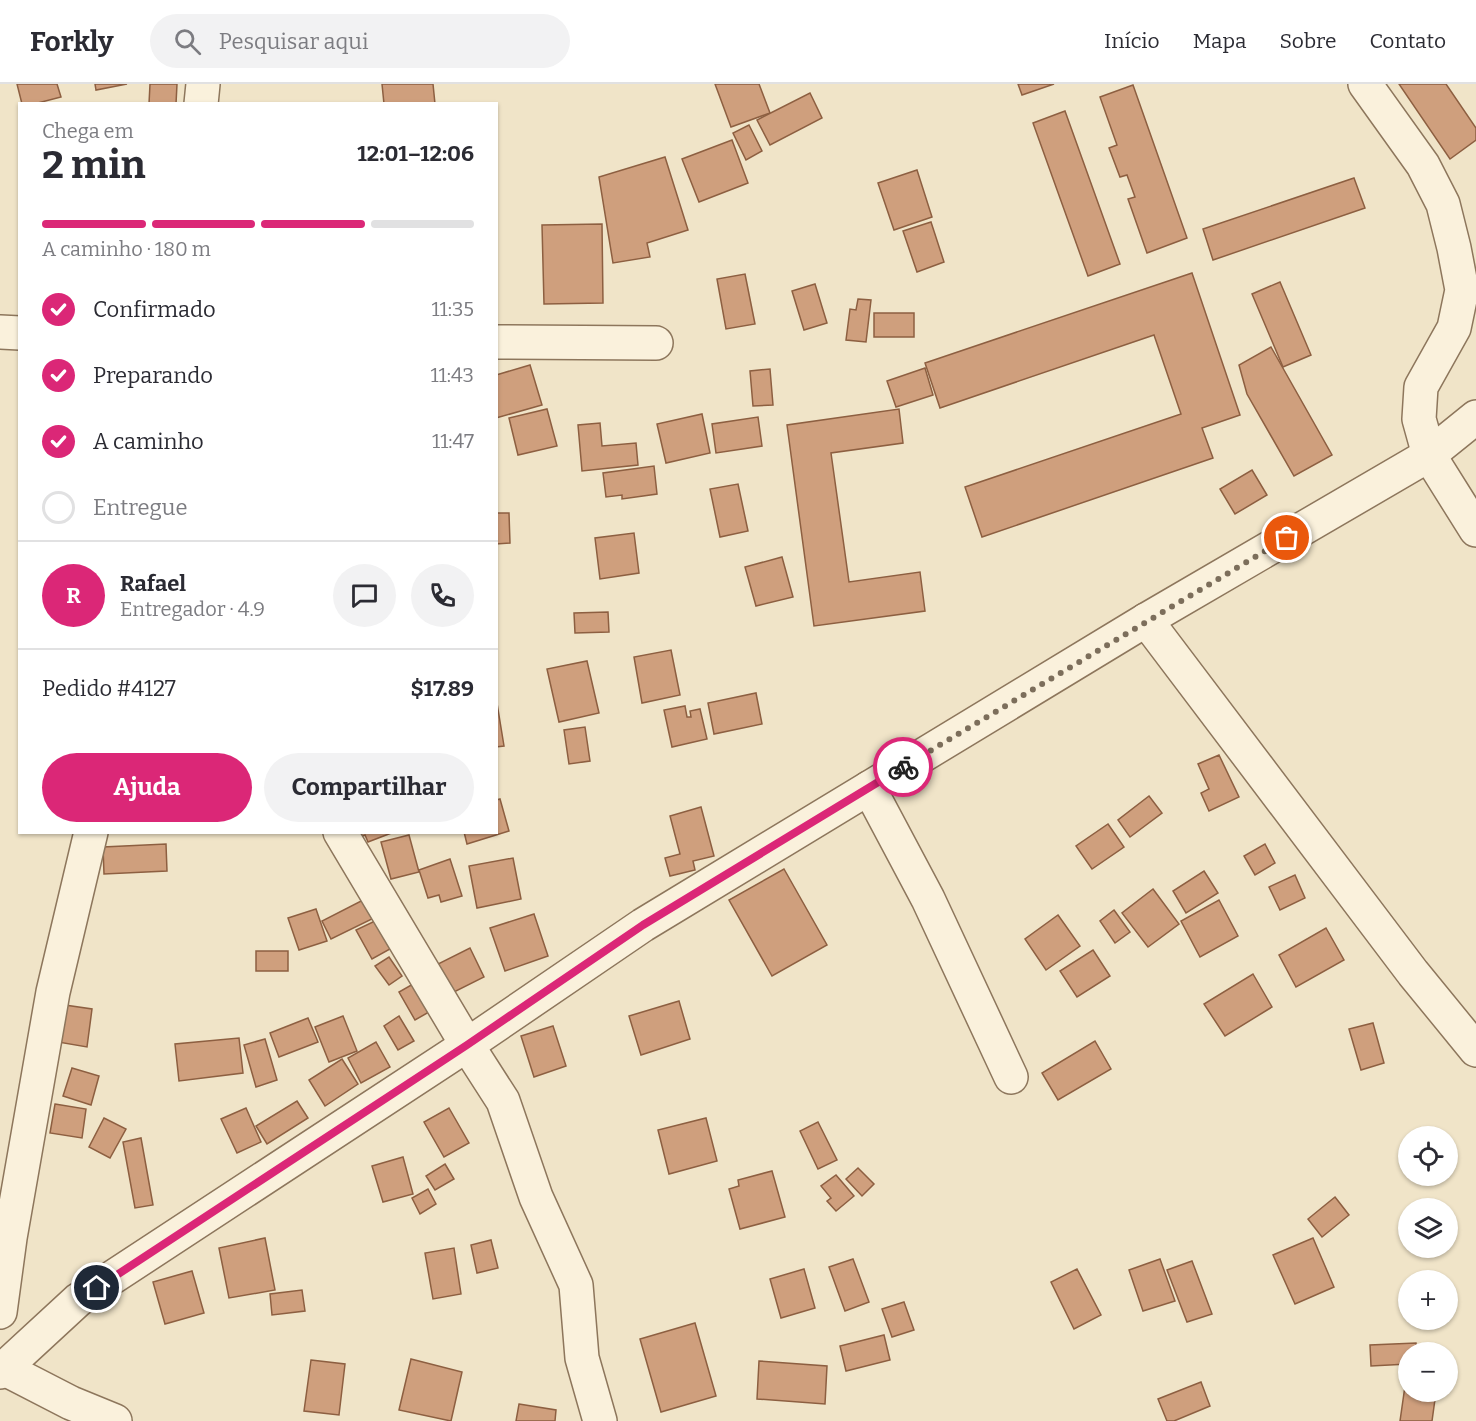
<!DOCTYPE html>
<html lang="pt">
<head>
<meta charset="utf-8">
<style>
	body { margin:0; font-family:Bitter,serif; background:#f2f2f3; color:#2b2b33; height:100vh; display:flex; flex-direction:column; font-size:22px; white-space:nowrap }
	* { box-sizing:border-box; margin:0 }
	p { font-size:20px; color:#7c7c81 }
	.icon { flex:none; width:33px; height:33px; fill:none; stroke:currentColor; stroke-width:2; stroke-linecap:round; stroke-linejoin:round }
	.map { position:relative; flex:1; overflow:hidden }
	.side { position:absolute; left:18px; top:18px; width:480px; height:732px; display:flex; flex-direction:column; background:#fff; border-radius:0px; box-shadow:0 2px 4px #0004 }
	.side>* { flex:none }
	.buttons { position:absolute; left:1398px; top:1042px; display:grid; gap:12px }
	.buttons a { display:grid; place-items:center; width:60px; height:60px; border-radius:50%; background:#fff; box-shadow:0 2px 4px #0004; font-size:30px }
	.pin { position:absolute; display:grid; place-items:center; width:51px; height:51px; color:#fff; margin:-26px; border:3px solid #fff; border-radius:50%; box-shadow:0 2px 6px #0007 }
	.courier { position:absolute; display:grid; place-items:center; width:60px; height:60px; margin:-30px; border:4px solid #db2777; border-radius:50%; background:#fff; color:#222; box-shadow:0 2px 8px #0007 }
	.headline em { font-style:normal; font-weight:700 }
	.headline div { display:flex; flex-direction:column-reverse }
	.headline { display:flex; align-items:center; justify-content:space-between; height:102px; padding:0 24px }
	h1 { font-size:39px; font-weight:700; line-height:45px }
	.bar { display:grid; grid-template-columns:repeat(4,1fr); gap:9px 6px; align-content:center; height:72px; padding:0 24px }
	.bar i { height:8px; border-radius:4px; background:#e1e1e2 }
	.bar .selected { background:#db2777 }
	.bar p { grid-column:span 4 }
	.line { display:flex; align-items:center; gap:15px; padding:0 24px; border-top:2px solid #e1e1e2 }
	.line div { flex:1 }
	.round { display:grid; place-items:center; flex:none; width:63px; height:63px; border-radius:32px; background:#f2f2f3 }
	ol { padding:0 24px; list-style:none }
	li { display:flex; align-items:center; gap:18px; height:66px }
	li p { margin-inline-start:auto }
	li .icon { padding:6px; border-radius:50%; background:#db2777; color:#fff; stroke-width:4 }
	li:last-child { color:#7c7c81 }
	li i { width:33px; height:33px; border:3px solid #e1e1e2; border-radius:50% }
	.primary-button { display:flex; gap:12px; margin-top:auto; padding:12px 24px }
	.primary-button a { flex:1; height:69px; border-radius:36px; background:#db2777; color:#fff; font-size:24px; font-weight:700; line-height:69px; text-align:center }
	.primary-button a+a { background:#f2f2f3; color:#2b2b33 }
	header { display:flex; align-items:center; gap:36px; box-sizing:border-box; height:84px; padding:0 30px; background:#fff; border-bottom:2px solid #e1e1e2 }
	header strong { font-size:28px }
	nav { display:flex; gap:33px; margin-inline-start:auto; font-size:21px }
	.search { width:420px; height:54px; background:#f2f2f3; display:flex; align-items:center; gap:15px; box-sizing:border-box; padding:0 21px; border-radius:33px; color:#7c7c81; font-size:22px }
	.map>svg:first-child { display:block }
</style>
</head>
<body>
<header>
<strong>Forkly</strong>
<div class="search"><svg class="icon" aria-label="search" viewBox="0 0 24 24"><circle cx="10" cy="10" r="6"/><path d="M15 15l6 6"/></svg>Pesquisar aqui</div>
<nav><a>Início</a><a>Mapa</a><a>Sobre</a><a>Contato</a></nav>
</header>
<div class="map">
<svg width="1476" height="1337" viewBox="0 0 1476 1337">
	<rect width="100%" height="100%" fill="#f0e4c8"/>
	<g fill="#cf9f7d" stroke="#8d5f41" stroke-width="1.5">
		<path d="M17,0H57L61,13L34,20H22Z"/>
		<path d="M95,0H127L96,6Z"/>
		<path d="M150,0H177L176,20H149Z"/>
		<path d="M382,0H433L435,20H384Z"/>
		<path d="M715,0H759L770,29L731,43Z"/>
		<path d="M1018,0H1054L1022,11Z"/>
		<path d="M1399,0H1446L1476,44V56L1450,75Z"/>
		<path d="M1133,1L1187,154L1147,169L1128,115L1135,113L1127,91L1120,93L1109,64L1117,61L1100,13Z"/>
		<path d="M810,9L822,34L770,61L757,36Z"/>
		<path d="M1065,27L1120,180L1088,192L1033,39Z"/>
		<path d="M749,41L762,67L746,76L733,49Z"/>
		<path d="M732,56L748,99L699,118L682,75Z"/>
		<path d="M665,73L688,146L647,159L650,173L613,179L599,93Z"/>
		<path d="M917,86L932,133L894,146L878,99Z"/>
		<path d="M1354,94L1365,124L1213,176L1203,145Z"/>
		<path d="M931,138L944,178L917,188L903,147Z"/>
		<path d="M602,140L603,219L544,220L542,141Z"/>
		<path d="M1192,189L1240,331L1202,344L1213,374L982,453L965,403L1181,330L1154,251L940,324L925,279Z"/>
		<path d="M745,190L755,240L726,245L717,195Z"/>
		<path d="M1280,198L1311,271L1283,283L1252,210Z"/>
		<path d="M815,200L827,239L804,246L792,207Z"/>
		<path d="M858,215L871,216L866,258L846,256L850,225L856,226Z"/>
		<rect x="874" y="229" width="40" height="24"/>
		<path d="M1271,263L1332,371L1294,392L1247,310L1239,281Z"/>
		<path d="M530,281L542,321L496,334V291Z"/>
		<path d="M925,284L933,311L896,323L887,297Z"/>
		<path d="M770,285L773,321L753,322L750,287Z"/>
		<path d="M547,325L557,362L518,371L509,334Z"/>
		<path d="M899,325L903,359L831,369L849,498L920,488L925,527L814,542L787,341Z"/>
		<path d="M702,330L710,369L666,379L657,340Z"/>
		<path d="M758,333L762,362L716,369L712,340Z"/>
		<path d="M600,339L602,362L636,359L638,381L582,387L578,341Z"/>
		<path d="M654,382L657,410L622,415V411L606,413L603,389Z"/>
		<path d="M1252,386L1267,411L1235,430L1220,405Z"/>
		<path d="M738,400L748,447L720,453L710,405Z"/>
		<path d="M496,429H509L510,459L496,460Z"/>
		<path d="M634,449L639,489L600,495L595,454Z"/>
		<path d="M782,473L793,513L756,522L745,483Z"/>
		<path d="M608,528L609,548L575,549L574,529Z"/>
		<path d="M671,566L680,611L642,619L634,573Z"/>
		<path d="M587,577L599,629L559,638L547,585Z"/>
		<path d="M756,609L762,640L714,650L708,619Z"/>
		<path d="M496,613L504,662L496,663Z"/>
		<path d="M685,622L687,633H691L690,627L700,625L707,655L672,663L664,626Z"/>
		<path d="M585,643L590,677L569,680L564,646Z"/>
		<path d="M1219,671L1239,713L1209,727L1201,709L1209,705L1198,680Z"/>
		<path d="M1149,712L1162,729L1130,753L1118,736Z"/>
		<path d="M500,715L509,747L467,760L464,748H496V716Z"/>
		<path d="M701,723L714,772L693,777L695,786L670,792L665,774L680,770L670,732Z"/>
		<path d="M1108,740L1124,763L1092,785L1076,762Z"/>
		<path d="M353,748H394L368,758L365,751L356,755Z"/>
		<path d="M409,751L419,788L391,795L381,758Z"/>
		<path d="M166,760L167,787L104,790L103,763Z"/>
		<path d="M1265,760L1275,779L1255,791L1244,772Z"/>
		<path d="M513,774L521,815L477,824L469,782Z"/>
		<path d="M450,775L462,812L441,818L439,811L428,814L419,786Z"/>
		<path d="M784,785L827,861L772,892L729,816Z"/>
		<path d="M1204,787L1218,809L1186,829L1173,807Z"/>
		<path d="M1295,791L1305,814L1280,826L1269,803Z"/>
		<path d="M1153,805L1179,840L1148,863L1122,829Z"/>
		<path d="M365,815L374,834L331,855L322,837Z"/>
		<path d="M1219,816L1238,852L1200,873L1181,837Z"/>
		<path d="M316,825L327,857L299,866L288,834Z"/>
		<path d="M1114,826L1130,848L1115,859L1100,837Z"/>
		<path d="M534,830L548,872L505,887L490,844Z"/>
		<path d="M1058,831L1080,862L1046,886L1025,855Z"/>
		<path d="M375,837L390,865L372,875L356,846Z"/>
		<path d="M1326,844L1344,876L1296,903L1279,871Z"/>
		<path d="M470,864L484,893L450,910L436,881Z"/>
		<path d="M1093,866L1110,892L1077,913L1060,887Z"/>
		<rect x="256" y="867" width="32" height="20"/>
		<path d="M389,873L402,892L389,901L375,882Z"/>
		<path d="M1253,890L1272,923L1225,952L1204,920Z"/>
		<path d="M413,900L429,928L415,936L399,908Z"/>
		<path d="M679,917L690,955L641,971L629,932Z"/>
		<path d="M58,920L92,925L87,963L52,957Z"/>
		<path d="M343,932L357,967L329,978L315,943Z"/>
		<path d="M399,932L414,957L398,966L384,942Z"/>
		<path d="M308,934L318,958L279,973L270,949Z"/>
		<path d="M1373,939L1384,979L1361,986L1349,945Z"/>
		<path d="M553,942L566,982L534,993L521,952Z"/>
		<path d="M239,954L243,989L179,997L175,960Z"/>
		<path d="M265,955L277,996L256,1003L244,961Z"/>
		<path d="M1095,957L1111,985L1058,1016L1042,989Z"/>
		<path d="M376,958L390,983L361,999L348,974Z"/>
		<path d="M342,975L358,1000L325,1022L309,996Z"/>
		<path d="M72,984L99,992L91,1021L63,1012Z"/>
		<path d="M297,1017L308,1034L267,1060L256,1042Z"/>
		<path d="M55,1020L86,1025L82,1054L50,1049Z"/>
		<path d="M246,1024L261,1058L237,1069L221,1035Z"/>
		<path d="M449,1024L469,1059L444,1073L424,1038Z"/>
		<path d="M104,1034L126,1045L110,1074L89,1063Z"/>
		<path d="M706,1034L717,1077L669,1090L658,1046Z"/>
		<path d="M818,1038L837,1076L818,1085L800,1047Z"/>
		<path d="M141,1054L153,1121L135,1124L123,1058Z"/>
		<path d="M403,1073L413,1110L383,1118L372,1082Z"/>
		<path d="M445,1080L454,1095L435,1106L426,1092Z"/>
		<path d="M858,1084L874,1100L862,1112L846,1095Z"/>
		<path d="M772,1087L785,1133L740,1145L729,1105L739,1102L738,1096Z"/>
		<path d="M836,1091L854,1112L836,1127L827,1117L831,1114L821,1102Z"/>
		<path d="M428,1105L436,1120L420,1130L412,1114Z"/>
		<path d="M1335,1113L1349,1131L1322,1153L1308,1135Z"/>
		<path d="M265,1154L275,1206L229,1214L219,1164Z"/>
		<path d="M1313,1154L1334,1203L1295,1220L1273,1171Z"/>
		<path d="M491,1156L498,1184L477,1189L471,1161Z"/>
		<path d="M454,1164L461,1210L433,1215L425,1169Z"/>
		<path d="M853,1175L869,1218L845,1227L829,1183Z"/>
		<path d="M1160,1175L1175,1217L1143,1227L1129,1186Z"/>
		<path d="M1192,1177L1212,1230L1187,1238L1167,1186Z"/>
		<path d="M804,1185L815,1224L781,1234L770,1195Z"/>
		<path d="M1077,1185L1101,1231L1074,1245L1051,1198Z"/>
		<path d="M192,1187L204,1229L165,1240L153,1198Z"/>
		<path d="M302,1206L305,1227L272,1231L270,1210Z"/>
		<path d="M904,1218L914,1246L892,1253L882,1225Z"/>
		<path d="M695,1239L716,1312L661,1328L640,1255Z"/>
		<path d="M884,1251L890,1276L846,1287L840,1262Z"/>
		<path d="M1416,1259L1417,1269H1408V1280L1371,1282L1370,1261Z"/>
		<path d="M411,1275L462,1288L451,1337L399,1326Z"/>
		<path d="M311,1276L345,1280L339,1331L304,1327Z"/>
		<path d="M759,1277L827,1282L825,1320L757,1315Z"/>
		<path d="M1407,1288L1408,1308H1436L1432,1337H1400Z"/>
		<path d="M1201,1298L1210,1322L1174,1337H1167L1158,1315Z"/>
		<path d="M519,1320L556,1326L555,1337H516Z"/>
	</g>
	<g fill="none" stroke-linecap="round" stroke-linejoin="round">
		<g stroke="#8d765c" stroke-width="36">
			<g id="minor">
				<path d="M1365,0L1423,81L1443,120L1454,164L1462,206L1454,244L1421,303L1419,335L1429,371L1476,446"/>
				<path d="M201,20L203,0"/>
				<path d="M0,248L20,249"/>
				<path d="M496,258L656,259"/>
				<path d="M1146,536L1413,889L1476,966"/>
				<path d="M869,704L928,815L1011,993"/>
				<path d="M340,748L467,961L503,1017L536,1113L576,1201L582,1274L600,1337"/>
				<path d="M0,1228L10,1154L53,908L91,748"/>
				<path d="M3,1284L71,1319L115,1337"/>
				<path d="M0,1288L78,1216L467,961L643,841L1146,536L1429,371L1476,333"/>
			</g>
		</g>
		<use href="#minor" stroke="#faf1dc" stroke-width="33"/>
	</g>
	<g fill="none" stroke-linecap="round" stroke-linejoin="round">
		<path stroke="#7c6e5b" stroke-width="6" stroke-dasharray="0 10.8" d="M903,683L1287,454"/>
		<path stroke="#db2777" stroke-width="8" d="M97,1204L467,961L643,841L903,683"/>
	</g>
</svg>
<div class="buttons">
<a><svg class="icon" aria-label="locate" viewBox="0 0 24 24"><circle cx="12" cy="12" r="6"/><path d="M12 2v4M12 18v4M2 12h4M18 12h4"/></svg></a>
<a><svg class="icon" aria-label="layers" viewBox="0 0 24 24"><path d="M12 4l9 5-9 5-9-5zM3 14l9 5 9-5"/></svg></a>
<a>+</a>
<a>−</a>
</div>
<div class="pin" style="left:1287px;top:454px;background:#ea580c"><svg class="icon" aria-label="bag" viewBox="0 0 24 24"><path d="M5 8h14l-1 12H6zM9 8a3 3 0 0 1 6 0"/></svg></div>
<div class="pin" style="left:97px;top:1204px;background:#1f2937"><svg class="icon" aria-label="home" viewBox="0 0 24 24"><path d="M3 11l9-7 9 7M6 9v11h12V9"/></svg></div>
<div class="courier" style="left:903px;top:683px"><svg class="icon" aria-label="bike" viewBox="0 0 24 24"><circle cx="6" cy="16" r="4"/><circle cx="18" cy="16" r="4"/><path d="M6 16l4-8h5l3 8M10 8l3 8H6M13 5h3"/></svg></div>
<section class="side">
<div class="headline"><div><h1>2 min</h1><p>Chega em</p></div><em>12:01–12:06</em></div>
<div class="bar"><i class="selected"></i><i class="selected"></i><i class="selected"></i><i></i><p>A caminho · 180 m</p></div>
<ol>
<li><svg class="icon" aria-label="check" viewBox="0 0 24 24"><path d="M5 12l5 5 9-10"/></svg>Confirmado<p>11:35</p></li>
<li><svg class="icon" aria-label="check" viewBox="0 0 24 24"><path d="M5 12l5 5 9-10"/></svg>Preparando<p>11:43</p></li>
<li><svg class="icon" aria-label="check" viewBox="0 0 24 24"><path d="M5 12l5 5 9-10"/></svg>A caminho<p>11:47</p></li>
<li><i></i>Entregue</li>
</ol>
<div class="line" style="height:108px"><b class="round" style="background:#db2777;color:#fff">R</b><div><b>Rafael</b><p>Entregador · 4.9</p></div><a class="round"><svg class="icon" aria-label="chat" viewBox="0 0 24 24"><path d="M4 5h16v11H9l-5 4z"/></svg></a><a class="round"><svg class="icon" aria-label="phone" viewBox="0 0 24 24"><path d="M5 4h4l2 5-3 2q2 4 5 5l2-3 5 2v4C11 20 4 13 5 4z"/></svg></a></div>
<div class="line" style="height:78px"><div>Pedido #4127</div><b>$17.89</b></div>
<div class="primary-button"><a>Ajuda</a><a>Compartilhar</a></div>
</section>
</div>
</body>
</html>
